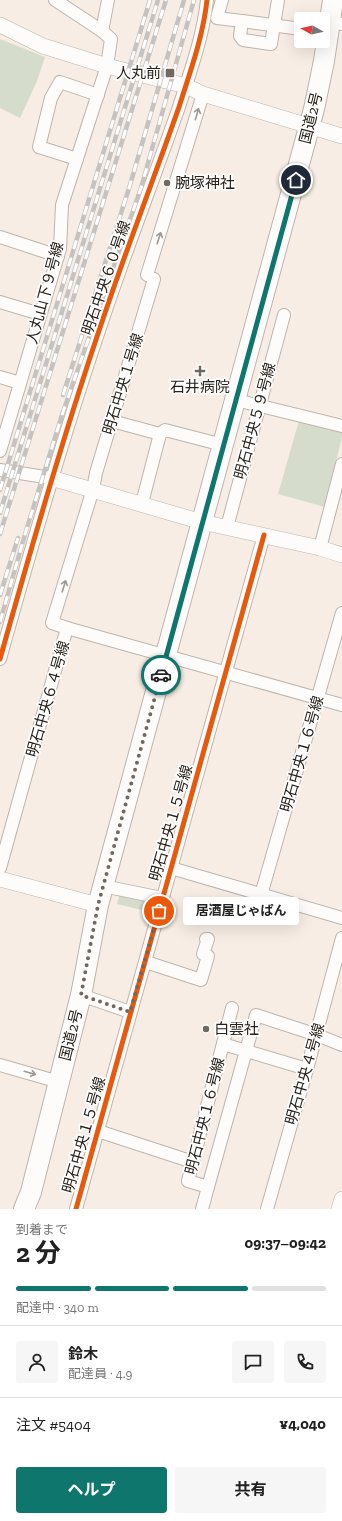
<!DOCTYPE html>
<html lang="ja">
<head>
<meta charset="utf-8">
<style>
	body { margin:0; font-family:"Zilla Slab","Noto Sans JP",serif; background:#f6f6f6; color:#222; height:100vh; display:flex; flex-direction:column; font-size:15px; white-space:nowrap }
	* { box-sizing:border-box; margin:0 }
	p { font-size:13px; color:#767676 }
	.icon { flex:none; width:22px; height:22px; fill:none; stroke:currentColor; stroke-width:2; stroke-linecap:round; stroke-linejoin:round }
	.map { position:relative; height:1209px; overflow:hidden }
	.panel { display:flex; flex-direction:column; background:#fff; flex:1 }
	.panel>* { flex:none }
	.needle { width:26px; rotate:278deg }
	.controls { position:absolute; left:294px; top:12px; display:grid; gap:8px }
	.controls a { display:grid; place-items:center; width:36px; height:36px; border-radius:4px; background:#fff; box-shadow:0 4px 16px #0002; font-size:20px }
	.pin { position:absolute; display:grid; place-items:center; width:34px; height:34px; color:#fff; margin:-17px; border:2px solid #fff; border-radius:50%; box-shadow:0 1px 4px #0007 }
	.courier { position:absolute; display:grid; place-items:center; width:40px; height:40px; margin:-20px; border:3px solid #0f766e; border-radius:50%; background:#fff; color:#222; box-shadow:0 1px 5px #0007 }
	.bubble { position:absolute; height:28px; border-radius:4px; background:#fff; box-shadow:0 4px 16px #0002; font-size:13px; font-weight:700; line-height:28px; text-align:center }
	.summary em { font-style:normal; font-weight:700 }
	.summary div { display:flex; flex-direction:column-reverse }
	.summary { display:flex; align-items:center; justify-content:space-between; height:68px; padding:0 16px }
	h1 { font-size:26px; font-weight:700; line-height:30px }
	.bar { display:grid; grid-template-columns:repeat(4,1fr); gap:6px 4px; align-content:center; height:48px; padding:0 16px }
	.bar i { height:5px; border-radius:3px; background:#e0e0e0 }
	.bar .current { background:#0f766e }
	.bar p { grid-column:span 4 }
	.line { display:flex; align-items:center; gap:10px; padding:0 16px; border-top:1px solid #e0e0e0 }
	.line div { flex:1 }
	.round { display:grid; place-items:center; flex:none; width:42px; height:42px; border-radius:4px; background:#f6f6f6 }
	.cta { display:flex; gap:8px; margin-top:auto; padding:8px 16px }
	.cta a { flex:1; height:46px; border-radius:4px; background:#0f766e; color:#fff; font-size:16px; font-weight:700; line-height:46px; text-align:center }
	.cta a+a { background:#f6f6f6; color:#222 }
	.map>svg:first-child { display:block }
</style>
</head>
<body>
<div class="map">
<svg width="342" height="1209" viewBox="0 0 342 1209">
	<rect width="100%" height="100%" fill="#f7ede4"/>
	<g fill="#d5dccb">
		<path d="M0,39L45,57L37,81L20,118L0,108Z"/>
		<path d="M300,417L342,431V437L325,507L278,494Z"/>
		<path d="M120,892L153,899L150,912L117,904Z"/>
	</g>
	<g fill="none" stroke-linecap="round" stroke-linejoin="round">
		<g stroke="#bdb4ad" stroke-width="14">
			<g id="minor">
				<path d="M55,0L102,31"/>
				<path d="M222,0L217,18L242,21L240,36L243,40L271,44L278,0"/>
				<path d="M242,21L301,29"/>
				<path d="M330,23L342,24"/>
				<path d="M77,159L39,147L51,98L60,82L98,95"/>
				<path d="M0,237L58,256"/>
				<path d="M147,275L203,94"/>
				<path d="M0,302L40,314"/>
				<path d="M0,377L20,383"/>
				<path d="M236,400L342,426"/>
				<path d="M112,421L160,434L165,430L223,445"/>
				<path d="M0,451L60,249L62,205L107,66L111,39L102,31L108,0"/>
				<path d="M0,470L51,478"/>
				<path d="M142,503L160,434"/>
				<path d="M227,527L284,315"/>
				<path d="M320,548L342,464"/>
				<path d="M67,628L52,623L93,489L96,473L154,279"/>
				<path d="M0,659C37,527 75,396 121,267C140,214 160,161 179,107C190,72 203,37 207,0"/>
				<path d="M0,868L67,628L342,705"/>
				<path d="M171,868L342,918"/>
				<path d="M103,886L162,898"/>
				<path d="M261,895L342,613"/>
				<path d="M146,962L201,980L208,956L203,954L208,939H206"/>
				<path d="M81,995L130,1012"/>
				<path d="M223,1044L307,1069"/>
				<path d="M0,1065L59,1082"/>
				<path d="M98,1131L193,1162"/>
				<path d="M208,1187L256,1015L317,1035L342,1045"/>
				<path d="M76,1209L264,535"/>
				<path d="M202,1209L208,1187L188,1181L232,1008"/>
				<path d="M267,1209L307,1069L342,938"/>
			</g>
		</g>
		<g stroke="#bdb4ad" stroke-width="16">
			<g id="tertiary">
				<path d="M0,25L43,46L107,66L186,86L203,94L342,136"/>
				<path d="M51,478L202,522L320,548L342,555"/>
				<path d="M0,879L98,905"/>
				<path d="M339,1209L342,1199"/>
			</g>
		</g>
		<g stroke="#bdb4ad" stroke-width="22">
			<path id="trunk" d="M24,1209L31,1192L81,995L98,905L314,109L324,61L333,0"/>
		</g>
		<use href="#minor" stroke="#fefcfb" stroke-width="12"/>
		<use href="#tertiary" stroke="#fefcfb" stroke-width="15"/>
		<use href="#trunk" stroke="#fefcfb" stroke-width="20"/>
		<g stroke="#c5c2c0" stroke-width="4.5">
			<g id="rail">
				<path d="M63,395L130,185L184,0"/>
				<path d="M0,490L150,0"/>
				<path d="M0,513L158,0"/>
				<path d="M0,534L166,0"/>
				<path d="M0,595L18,538"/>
				<path d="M0,622L26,531L62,415L141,188L194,0"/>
			</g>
		</g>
		<use href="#rail" stroke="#fff" stroke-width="3" stroke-dasharray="9" stroke-linecap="butt"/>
		<g stroke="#fff" stroke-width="8">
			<g id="cycleway">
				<path d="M0,659C37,527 75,396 121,267C140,214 160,161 179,107C190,72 203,37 207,0"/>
				<path d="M76,1209L264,535"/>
			</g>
		</g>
		<use href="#cycleway" stroke="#e8590c" stroke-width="5"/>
	</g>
	<defs><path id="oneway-shaft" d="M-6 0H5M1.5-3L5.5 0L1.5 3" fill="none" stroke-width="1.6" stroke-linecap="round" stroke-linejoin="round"/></defs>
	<g stroke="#9e9995">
		<use href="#oneway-shaft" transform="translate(197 114) rotate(-74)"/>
		<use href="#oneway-shaft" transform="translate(159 238) rotate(-72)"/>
		<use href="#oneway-shaft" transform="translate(64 586) rotate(-73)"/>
		<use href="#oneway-shaft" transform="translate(30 1073) rotate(16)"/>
	</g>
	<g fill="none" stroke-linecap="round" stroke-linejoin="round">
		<path stroke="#716860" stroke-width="4" stroke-dasharray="0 7.2" d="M159,911L130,1012L81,995L98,905L161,675"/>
		<path stroke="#0f766e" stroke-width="5" d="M161,675L296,180"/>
	</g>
	<g fill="#716860" stroke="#fff" stroke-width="1.5">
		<rect x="165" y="68" width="10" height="10" rx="2"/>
		<circle cx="167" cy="183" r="4"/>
		<path d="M198 365h4v4h4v4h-4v4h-4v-4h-4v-4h4z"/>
		<circle cx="206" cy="1029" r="4"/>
	</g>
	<g text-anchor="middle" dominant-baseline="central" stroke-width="3.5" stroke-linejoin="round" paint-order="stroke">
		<g font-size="15" fill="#292119" stroke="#fff" text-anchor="start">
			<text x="161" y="73" text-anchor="end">人丸前</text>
			<text x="175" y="183">腕塚神社</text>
			<text x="200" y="387" text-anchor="middle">石井病院</text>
			<text x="214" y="1029">白雲社</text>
		</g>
		<g font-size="15" fill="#292119" stroke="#fff">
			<text transform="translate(311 118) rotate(-76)">国道2号</text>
			<text transform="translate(106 278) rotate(-71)">明石中央６０号線</text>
			<text transform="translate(45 293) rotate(-75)">人丸山下９号線</text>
			<text transform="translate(123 384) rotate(-73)">明石中央１号線</text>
			<text transform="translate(255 421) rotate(-75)">明石中央５９号線</text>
			<text transform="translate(48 699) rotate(-74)">明石中央６４号線</text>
			<text transform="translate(302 754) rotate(-74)">明石中央１６号線</text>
			<text transform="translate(171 823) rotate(-74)">明石中央１５号線</text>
			<text transform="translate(71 1035) rotate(-76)">国道2号</text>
			<text transform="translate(305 1074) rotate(-74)">明石中央４号線</text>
			<text transform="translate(205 1116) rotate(-76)">明石中央１６号線</text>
			<text transform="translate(84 1135) rotate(-74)">明石中央１５号線</text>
		</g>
	</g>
</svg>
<div class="controls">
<a><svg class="needle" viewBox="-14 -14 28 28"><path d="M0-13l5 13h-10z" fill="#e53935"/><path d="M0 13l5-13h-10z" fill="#767676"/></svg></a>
</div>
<div class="pin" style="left:159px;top:911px;background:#ea580c"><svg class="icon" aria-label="bag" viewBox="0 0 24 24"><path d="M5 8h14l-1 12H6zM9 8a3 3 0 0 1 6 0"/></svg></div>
<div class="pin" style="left:296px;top:180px;background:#1f2937"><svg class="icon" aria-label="home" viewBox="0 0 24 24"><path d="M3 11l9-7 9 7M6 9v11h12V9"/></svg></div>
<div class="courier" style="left:161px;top:675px"><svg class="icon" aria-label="car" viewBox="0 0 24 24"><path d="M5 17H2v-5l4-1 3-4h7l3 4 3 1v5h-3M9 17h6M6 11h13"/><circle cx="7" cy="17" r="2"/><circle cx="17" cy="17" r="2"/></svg></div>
<div class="bubble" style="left:183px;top:897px;width:116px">居酒屋じゃぱん</div>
</div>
<section class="panel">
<div class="summary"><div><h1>2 分</h1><p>到着まで</p></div><em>09:37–09:42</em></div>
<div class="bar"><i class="current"></i><i class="current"></i><i class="current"></i><i></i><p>配達中 · 340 m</p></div>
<div class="line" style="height:72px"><a class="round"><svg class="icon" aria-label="person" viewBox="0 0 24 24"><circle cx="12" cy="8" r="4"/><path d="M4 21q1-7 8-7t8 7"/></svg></a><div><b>鈴木</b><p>配達員 · 4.9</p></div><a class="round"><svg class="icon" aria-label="chat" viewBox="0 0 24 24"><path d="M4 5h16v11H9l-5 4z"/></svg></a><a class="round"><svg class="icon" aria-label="phone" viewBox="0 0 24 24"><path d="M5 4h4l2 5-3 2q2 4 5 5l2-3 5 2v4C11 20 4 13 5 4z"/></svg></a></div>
<div class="line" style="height:52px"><div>注文 #5404</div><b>¥4,040</b></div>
<div class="cta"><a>ヘルプ</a><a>共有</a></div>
</section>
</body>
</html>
